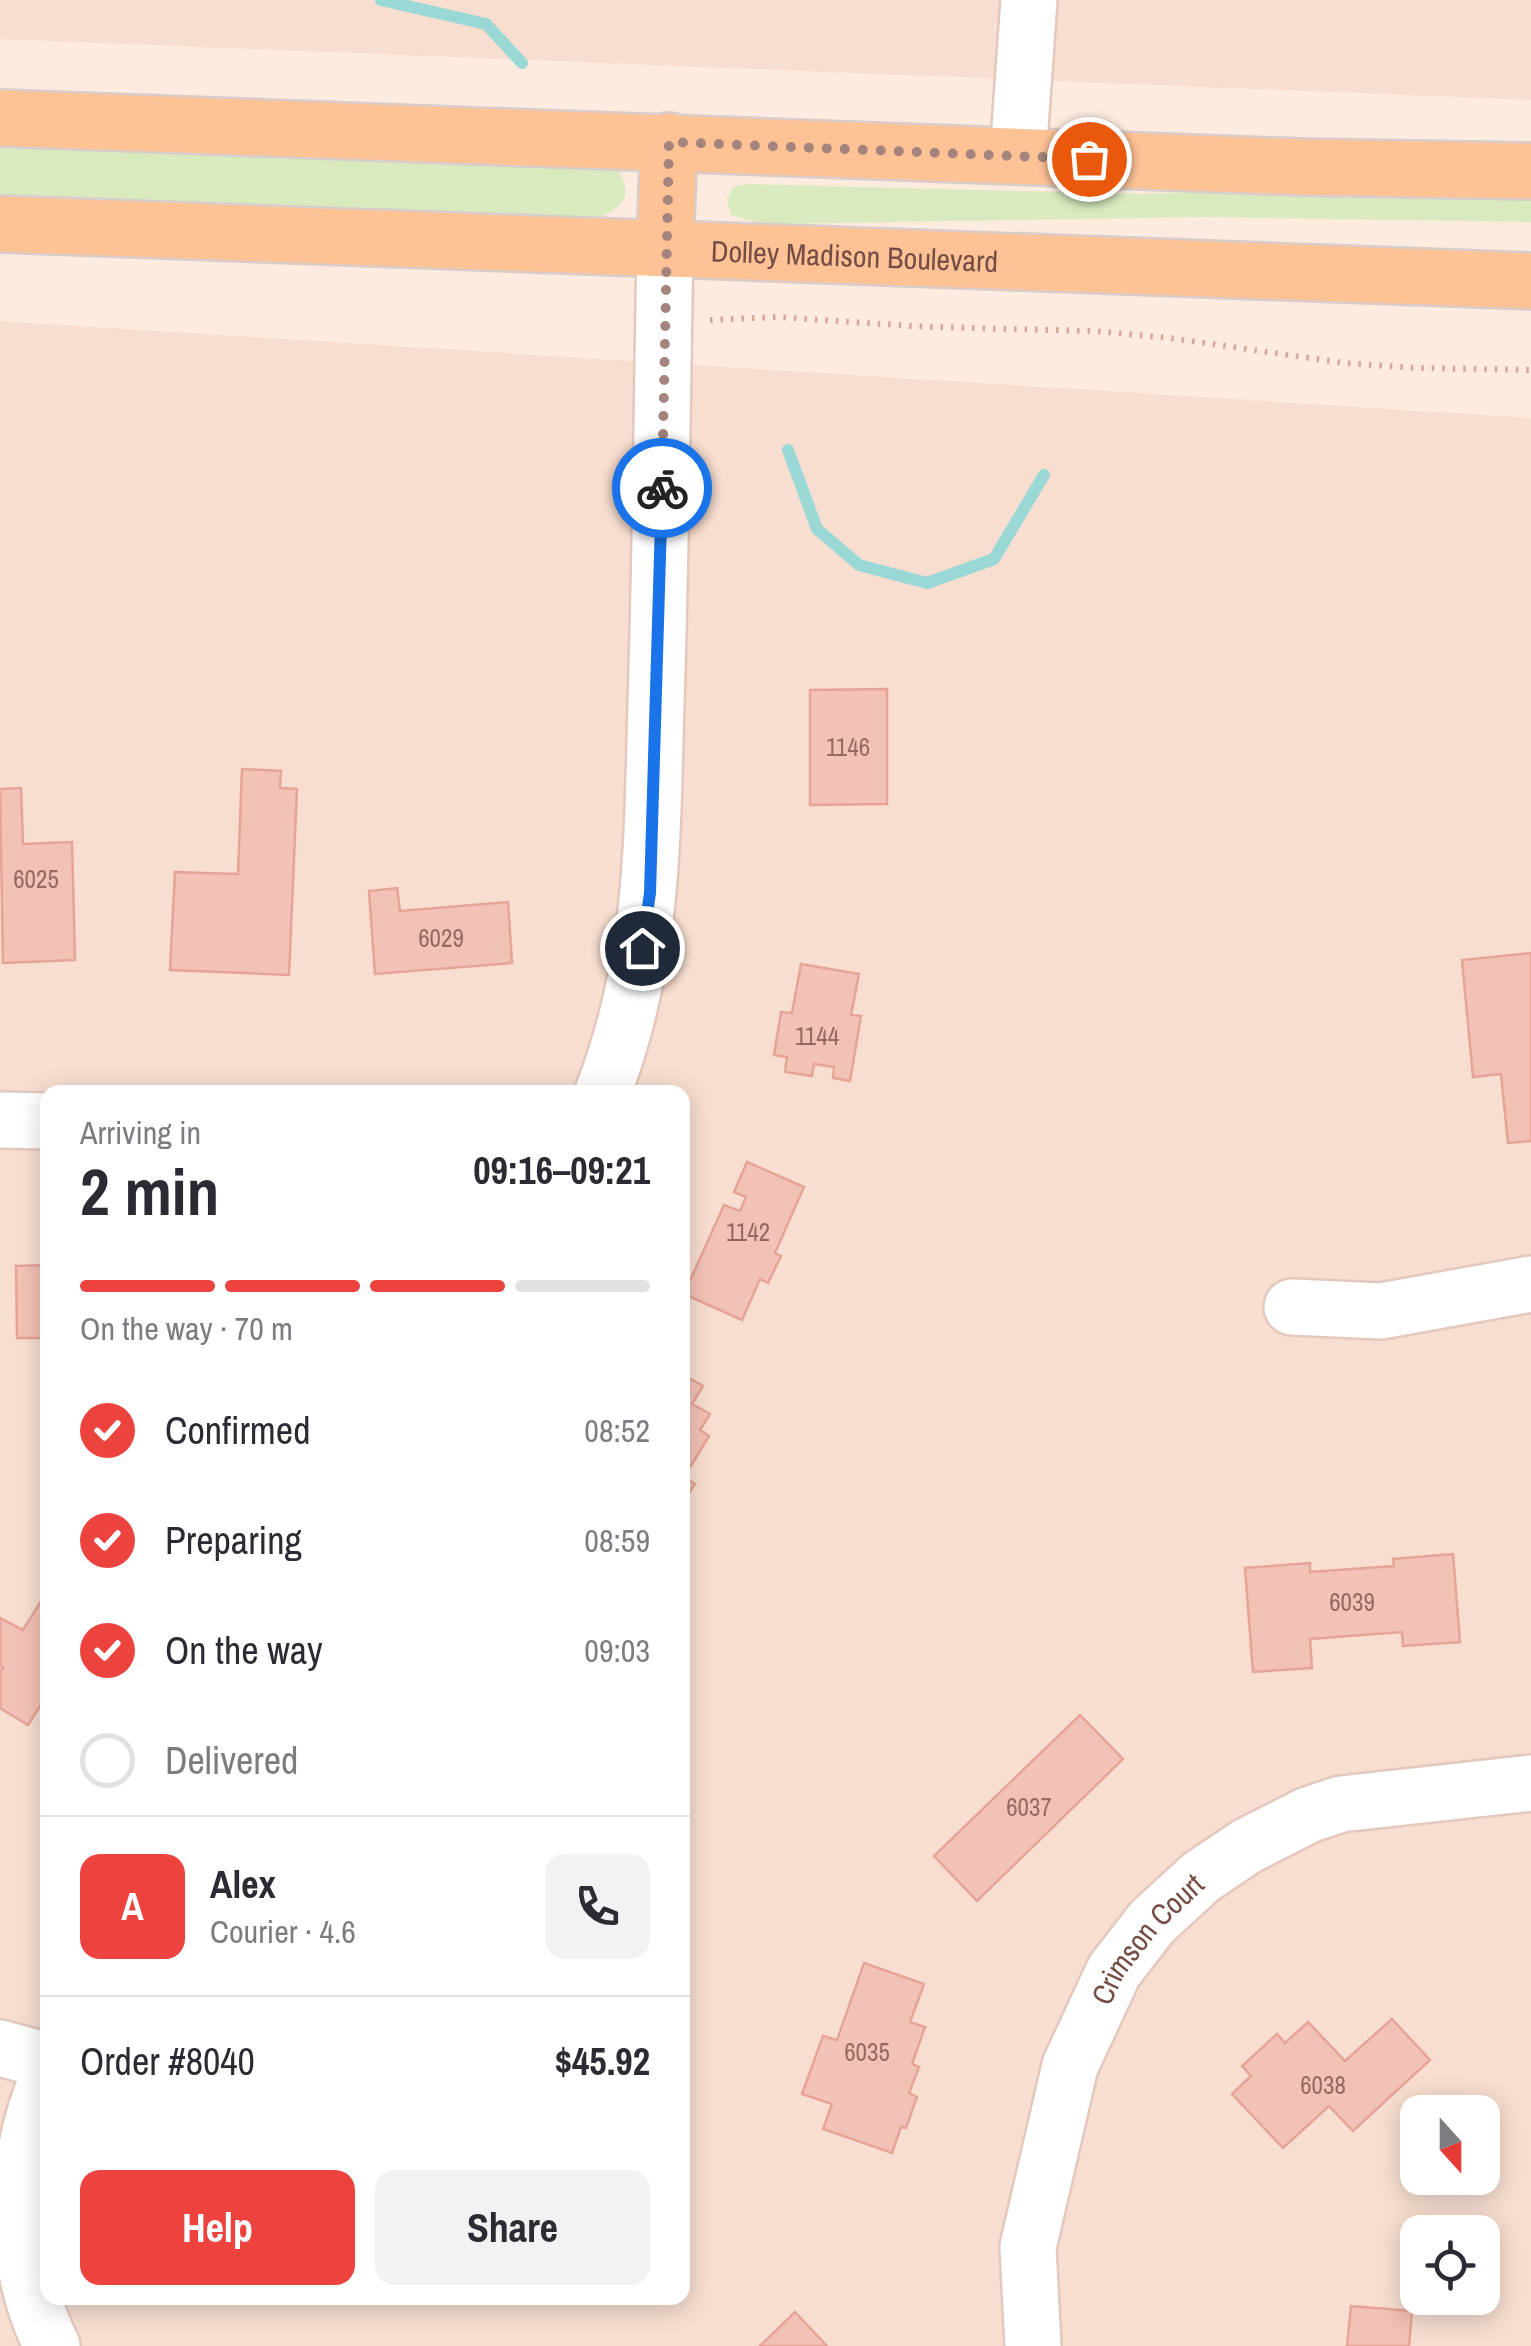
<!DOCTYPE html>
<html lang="en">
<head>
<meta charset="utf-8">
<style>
	body { margin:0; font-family:"Archivo Narrow",sans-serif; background:#f2f2f3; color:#2b2b33; height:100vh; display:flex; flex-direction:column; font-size:38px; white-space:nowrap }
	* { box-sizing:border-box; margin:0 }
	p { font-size:32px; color:#7c7c81 }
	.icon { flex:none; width:55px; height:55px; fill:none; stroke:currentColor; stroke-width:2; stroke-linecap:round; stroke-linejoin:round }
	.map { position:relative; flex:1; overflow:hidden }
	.drawer { position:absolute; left:40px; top:1085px; width:650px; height:1220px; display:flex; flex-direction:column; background:#fff; border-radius:20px; box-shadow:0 5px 25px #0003 }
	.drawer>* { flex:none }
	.needle { width:65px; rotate:159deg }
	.buttons { position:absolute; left:1400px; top:2095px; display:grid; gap:20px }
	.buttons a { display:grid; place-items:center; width:100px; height:100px; border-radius:20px; background:#fff; box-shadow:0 5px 25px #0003; font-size:50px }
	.pin { position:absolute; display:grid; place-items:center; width:85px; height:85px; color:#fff; margin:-42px; border:5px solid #fff; border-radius:50%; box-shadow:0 2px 10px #0007 }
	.courier { position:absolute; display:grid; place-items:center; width:100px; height:100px; margin:-50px; border:8px solid #1a73e8; border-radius:50%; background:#fff; color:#222; box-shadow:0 2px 12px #0007 }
	.head em { font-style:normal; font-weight:700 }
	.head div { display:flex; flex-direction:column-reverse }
	.head { display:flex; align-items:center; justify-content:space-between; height:170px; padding:0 40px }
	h1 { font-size:65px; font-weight:700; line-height:75px }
	.bar { display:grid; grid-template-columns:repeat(4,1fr); gap:15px 10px; align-content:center; height:120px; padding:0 40px }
	.bar i { height:12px; border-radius:8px; background:#e1e1e2 }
	.bar .selected { background:#ec433f }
	.bar p { grid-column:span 4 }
	.line { display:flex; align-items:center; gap:25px; padding:0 40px; border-top:2px solid #e1e1e2 }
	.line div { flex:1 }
	.round { display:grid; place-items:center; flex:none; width:105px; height:105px; border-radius:20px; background:#f2f2f3 }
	ol { padding:0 40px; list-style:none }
	li { display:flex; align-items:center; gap:30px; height:110px }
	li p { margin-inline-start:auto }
	li .icon { padding:10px; border-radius:50%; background:#ec433f; color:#fff; stroke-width:4 }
	li:last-child { color:#7c7c81 }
	li i { width:55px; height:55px; border:5px solid #e1e1e2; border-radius:50% }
	.button { display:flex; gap:20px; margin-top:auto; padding:20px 40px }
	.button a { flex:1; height:115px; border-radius:20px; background:#ec433f; color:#fff; font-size:40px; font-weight:700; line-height:115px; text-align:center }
	.button a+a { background:#f2f2f3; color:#2b2b33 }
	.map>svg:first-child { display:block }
</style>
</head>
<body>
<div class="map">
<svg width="1531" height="2346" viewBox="0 0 1531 2346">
	<rect width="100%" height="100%" fill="#fdebdf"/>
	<g fill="#f7ded0" fill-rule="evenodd">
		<path d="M0,0H1531V100L0,39Z"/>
		<path d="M0,321L1531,418V2346H0ZM48,1092H682V2298H48ZM1418,2112H1482V2178H1418ZM1418,2232H1482V2298H1418Z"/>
	</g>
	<g fill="#d9eabe">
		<path d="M0,138L617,166C633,196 626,205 597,219L0,198Z"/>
		<path d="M746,184L1141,194L1408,186L1531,193V222L1203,217L763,224L731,215L727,199L733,187Z"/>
	</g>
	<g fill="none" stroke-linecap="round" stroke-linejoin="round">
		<g stroke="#9ad8d5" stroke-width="12">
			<path d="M381,0L486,24L522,63"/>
			<path d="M788,450L817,529L859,565L927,583L994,559L1044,475"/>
		</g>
	</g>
	<g fill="#f3c2b6" stroke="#e6a496" stroke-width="2.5">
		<path d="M887,689V804L810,805V690Z"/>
		<path d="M242,769L281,771L280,788L297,789L289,975L170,970L175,872L238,874Z"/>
		<path d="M21,788L23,844L72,842L75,960L3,963L0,789Z"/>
		<path d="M397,888L400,911L508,902L512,963L375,974L369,891Z"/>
		<path d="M1531,953V1141L1508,1143L1501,1074L1473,1077L1462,960Z"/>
		<path d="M801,964L859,974L851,1015L861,1016L850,1081L833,1078L834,1067L814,1064L812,1076L785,1072L787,1057L774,1055L781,1012L792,1013Z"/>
		<path d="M747,1162L804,1187L775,1253L781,1256L768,1283L760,1279L742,1320L684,1294L724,1205L740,1211L746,1197L734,1192Z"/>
		<path d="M48,1265V1338H17L16,1266Z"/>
		<path d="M682,1374L703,1386L692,1404L710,1414L700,1430L709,1436L684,1477L695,1484L682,1504Z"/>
		<path d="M1453,1554L1460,1642L1403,1646L1402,1632L1310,1639L1312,1668L1253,1672L1245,1568L1310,1563V1572L1394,1566L1393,1559Z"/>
		<path d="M48,1590V1694L28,1725L0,1708V1673L3,1668L0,1666V1618L23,1630Z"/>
		<path d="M1080,1715L1123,1759L977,1901L934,1856Z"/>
		<path d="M864,1963L924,1984L910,2022L925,2027L912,2064L919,2067L909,2093L917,2097L906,2128L901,2127L892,2153L823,2129L832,2104L802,2094L823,2036L837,2040Z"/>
		<path d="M1392,2019L1430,2060L1353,2131L1329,2106L1283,2148L1232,2094L1251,2076L1242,2066L1277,2034L1285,2043L1308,2022L1345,2061Z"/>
		<path d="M1351,2306L1412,2311L1409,2346H1347Z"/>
		<path d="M795,2312L827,2346H760Z"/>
	</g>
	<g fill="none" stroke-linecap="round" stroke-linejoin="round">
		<g stroke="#e3c8be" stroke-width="60">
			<g id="minor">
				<path d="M1018,156L1029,0"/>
				<path d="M603,1092C654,960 652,842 656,703C661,551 662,399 665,247"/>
				<path d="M0,1120L48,1121"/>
				<path d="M1292,1307L1381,1311L1531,1284"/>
				<path d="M0,2048L48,2061"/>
				<path d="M48,2078C12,2160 11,2265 52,2346"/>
				<path id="s1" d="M1033,2346L1028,2247L1070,2066L1114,1971L1152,1922L1201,1877L1247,1846L1308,1815L1341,1804L1531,1783"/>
			</g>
		</g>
		<g stroke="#d8cdcb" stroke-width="60">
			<g id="major">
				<path d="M0,118L1301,167L1531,171"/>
				<path id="s2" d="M0,224L1531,281"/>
				<path d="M665,247L669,141"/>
			</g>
		</g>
		<path stroke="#d7a59a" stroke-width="6" stroke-dasharray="2.5 8" stroke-linecap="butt" d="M710,320L777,317L928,327L1094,331L1170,338L1344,363L1416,368L1531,370"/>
		<use href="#minor" stroke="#fff" stroke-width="55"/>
		<use href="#major" stroke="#fec295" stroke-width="55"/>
	</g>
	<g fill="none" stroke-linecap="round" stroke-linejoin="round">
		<path stroke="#a4847c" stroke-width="10" stroke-dasharray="0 18" d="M662,488L669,142L1089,159"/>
		<path stroke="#1a73e8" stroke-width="12" d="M642,948L650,893L662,488"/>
	</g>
	<g text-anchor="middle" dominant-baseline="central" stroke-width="10" stroke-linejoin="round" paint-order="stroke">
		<g font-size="25" fill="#946a62">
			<text x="848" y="747">1146</text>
			<text x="36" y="879">6025</text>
			<text x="441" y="938">6029</text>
			<text x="817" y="1036">1144</text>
			<text x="748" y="1232">1142</text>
			<text x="1352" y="1602">6039</text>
			<text x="1029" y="1807">6037</text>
			<text x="867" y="2052">6035</text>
			<text x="1323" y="2085">6038</text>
		</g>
		<g font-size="30" fill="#744d46" stroke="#fff0e6">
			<text stroke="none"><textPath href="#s2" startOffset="855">Dolley Madison Boulevard</textPath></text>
			<text stroke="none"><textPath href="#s1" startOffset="435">Crimson Court</textPath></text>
		</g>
	</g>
</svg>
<div class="buttons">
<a><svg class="needle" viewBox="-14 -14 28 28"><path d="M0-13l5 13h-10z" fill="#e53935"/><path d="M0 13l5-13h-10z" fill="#7c7c81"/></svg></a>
<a><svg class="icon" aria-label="locate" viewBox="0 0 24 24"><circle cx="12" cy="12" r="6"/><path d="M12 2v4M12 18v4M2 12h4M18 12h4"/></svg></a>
</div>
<div class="pin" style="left:1089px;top:159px;background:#ea580c"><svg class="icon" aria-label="bag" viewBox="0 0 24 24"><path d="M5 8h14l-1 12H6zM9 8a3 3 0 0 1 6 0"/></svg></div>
<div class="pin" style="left:642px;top:948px;background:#1f2937"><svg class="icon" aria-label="home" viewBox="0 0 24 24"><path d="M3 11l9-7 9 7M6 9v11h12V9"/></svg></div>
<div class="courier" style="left:662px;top:488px"><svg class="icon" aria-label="bike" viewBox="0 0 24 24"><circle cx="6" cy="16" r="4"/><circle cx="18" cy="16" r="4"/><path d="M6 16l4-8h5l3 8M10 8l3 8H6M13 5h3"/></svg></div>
<section class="drawer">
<div class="head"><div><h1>2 min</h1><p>Arriving in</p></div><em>09:16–09:21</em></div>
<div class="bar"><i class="selected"></i><i class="selected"></i><i class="selected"></i><i></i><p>On the way · 70 m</p></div>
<ol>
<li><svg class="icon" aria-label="check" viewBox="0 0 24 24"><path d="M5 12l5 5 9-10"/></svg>Confirmed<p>08:52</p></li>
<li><svg class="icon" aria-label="check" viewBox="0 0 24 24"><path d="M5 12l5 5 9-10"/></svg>Preparing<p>08:59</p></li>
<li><svg class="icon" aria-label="check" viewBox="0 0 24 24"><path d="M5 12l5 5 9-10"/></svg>On the way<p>09:03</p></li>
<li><i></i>Delivered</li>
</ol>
<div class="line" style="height:180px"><b class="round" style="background:#ec433f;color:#fff">A</b><div><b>Alex</b><p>Courier · 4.6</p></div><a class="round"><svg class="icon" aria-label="phone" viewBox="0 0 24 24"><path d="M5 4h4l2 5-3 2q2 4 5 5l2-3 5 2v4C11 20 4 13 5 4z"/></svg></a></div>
<div class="line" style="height:130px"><div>Order #8040</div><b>$45.92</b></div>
<div class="button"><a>Help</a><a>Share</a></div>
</section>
</div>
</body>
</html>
